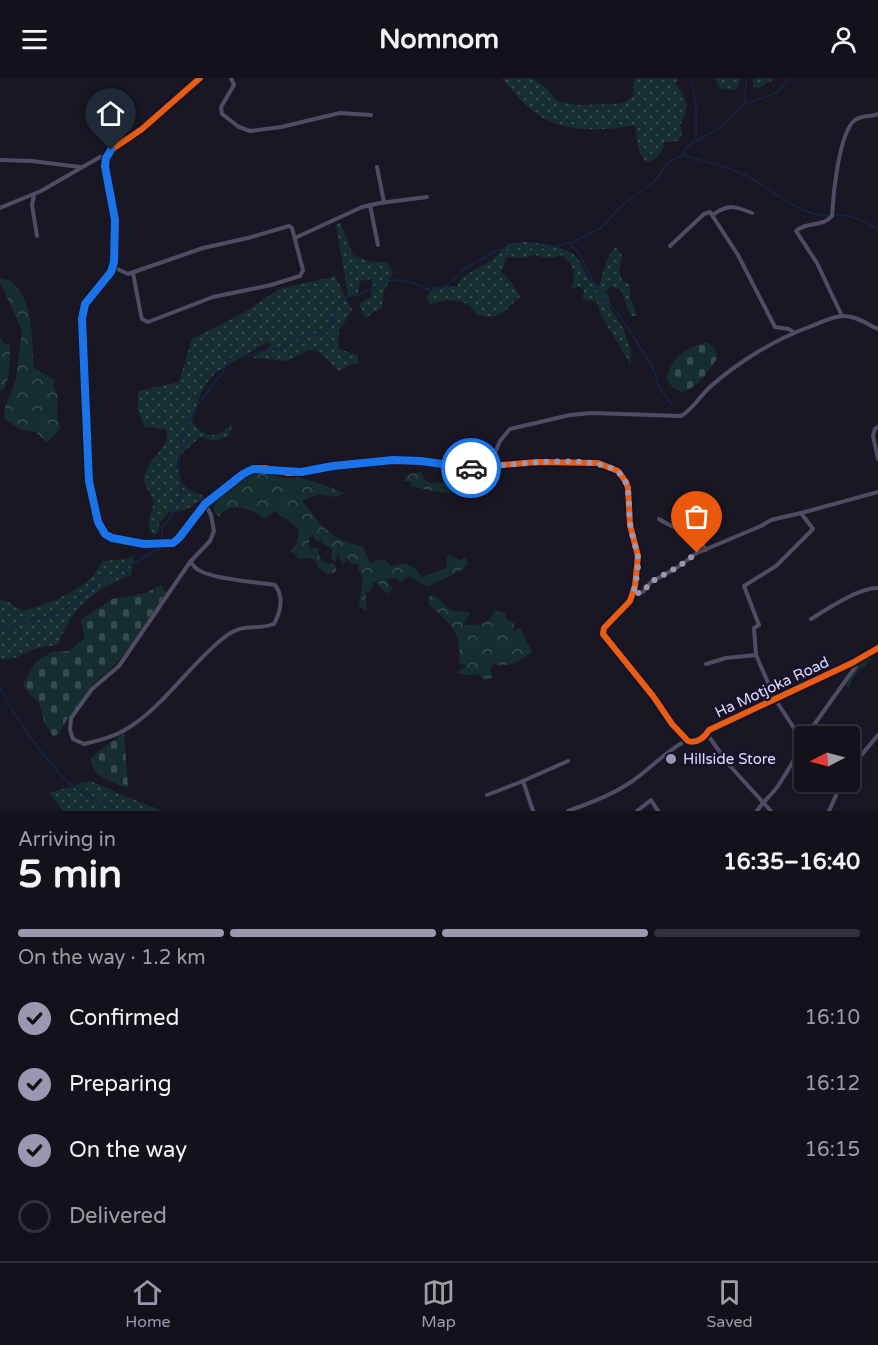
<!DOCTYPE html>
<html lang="en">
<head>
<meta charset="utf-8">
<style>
	body { margin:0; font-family:"Varela Round",sans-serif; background:#211f28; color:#f1f3f6; height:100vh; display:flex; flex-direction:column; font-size:22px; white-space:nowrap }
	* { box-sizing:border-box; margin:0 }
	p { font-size:20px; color:#9d9da3 }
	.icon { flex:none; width:33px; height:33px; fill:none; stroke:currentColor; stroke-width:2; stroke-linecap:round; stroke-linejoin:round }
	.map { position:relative; height:733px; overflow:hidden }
	.drawer { display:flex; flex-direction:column; background:#14111b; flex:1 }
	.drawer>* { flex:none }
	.needle { width:39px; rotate:264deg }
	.fabs { position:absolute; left:794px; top:648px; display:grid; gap:12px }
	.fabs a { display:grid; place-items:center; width:66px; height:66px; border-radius:6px; background:#14111b; box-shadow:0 2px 4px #0004,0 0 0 2px #33313a; font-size:30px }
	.pin { position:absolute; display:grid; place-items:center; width:51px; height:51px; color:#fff; margin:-62px -26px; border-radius:50% 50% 50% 0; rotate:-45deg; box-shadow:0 0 6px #0007 }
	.pin .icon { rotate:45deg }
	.courier { position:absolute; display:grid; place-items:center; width:60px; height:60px; margin:-30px; border:4px solid #1a73e8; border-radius:50%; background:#fff; color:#222; box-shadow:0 2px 8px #0007 }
	.overview em { font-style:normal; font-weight:700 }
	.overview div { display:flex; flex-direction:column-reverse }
	.overview { display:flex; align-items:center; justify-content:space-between; height:102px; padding:0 18px }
	h1 { font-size:39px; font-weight:700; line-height:45px }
	.bar { display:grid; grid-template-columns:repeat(4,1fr); gap:9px 6px; align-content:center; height:72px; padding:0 18px }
	.bar i { height:8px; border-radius:4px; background:#33313a }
	.bar .current { background:#9b97b1 }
	.bar p { grid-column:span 4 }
	ol { padding:0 18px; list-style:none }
	li { display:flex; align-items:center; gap:18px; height:66px }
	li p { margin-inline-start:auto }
	li .icon { padding:6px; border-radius:50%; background:#9b97b1; color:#111; stroke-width:4 }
	li:last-child { color:#9d9da3 }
	li i { width:33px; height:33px; border:3px solid #33313a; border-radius:50% }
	header { display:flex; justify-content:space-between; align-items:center; height:78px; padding:0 18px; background:#14111b; font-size:27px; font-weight:700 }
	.tab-bar { display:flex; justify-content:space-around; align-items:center; height:84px; border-top:2px solid #33313a; background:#14111b; font-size:16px; color:#9d9da3 }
	.tab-bar a { display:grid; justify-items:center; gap:3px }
	.tab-bar .current { color:#9b97b1 }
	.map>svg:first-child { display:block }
</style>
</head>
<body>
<header><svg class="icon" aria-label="menu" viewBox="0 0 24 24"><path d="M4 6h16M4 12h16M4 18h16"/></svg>Nomnom<svg class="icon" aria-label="person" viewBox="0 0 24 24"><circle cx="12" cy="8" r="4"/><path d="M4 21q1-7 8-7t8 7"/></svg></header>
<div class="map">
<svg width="878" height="733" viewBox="0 0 878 733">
	<defs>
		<pattern id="grass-dots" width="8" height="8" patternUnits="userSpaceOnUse" patternTransform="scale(1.5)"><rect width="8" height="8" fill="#172e30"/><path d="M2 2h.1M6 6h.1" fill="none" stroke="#384c4f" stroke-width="1.8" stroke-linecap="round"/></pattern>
		<pattern id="forest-crowns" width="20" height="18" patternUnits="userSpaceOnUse" patternTransform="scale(1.5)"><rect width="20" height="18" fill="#172e30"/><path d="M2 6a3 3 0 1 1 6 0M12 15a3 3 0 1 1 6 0" fill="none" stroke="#384c4f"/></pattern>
		<pattern id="cemetery-stones" width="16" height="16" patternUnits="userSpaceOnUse" patternTransform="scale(1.5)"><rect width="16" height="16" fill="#172e30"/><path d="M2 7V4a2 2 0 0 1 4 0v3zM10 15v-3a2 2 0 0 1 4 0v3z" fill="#384c4f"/></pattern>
	</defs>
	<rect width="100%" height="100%" fill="#1a1724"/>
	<g fill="url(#grass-dots)">
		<path d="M502,0H532L547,11L557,23L577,27L616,26L626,24L633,18L634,0H678L675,5C687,21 691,29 680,47L682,55L678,63L664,64C663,74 657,82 647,84C636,75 638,60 635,47C608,53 571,54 547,42C529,33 514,15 502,0Z"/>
		<path d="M714,0H741L736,12L720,10Z"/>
		<path d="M753,0H776L759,10L753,9Z"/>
		<path d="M340,144L353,177L372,184H387L393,195L384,213L382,229L365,240L359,226L371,219L372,201L360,203L358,216L348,218L336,146Z"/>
		<path d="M525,164C540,165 570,168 579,183C587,195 585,201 599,208L607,181L616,168L622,178L619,193L622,203L630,207V219L637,238H632C626,230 626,220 620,211L610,209L606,214L609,218L610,230L623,250L631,273V287L601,237L597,224L583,221L584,212L579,209L571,211C577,197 574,185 561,177L553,180L542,179L535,177L524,180L507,179L501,194L512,205L520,219C504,233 498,244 476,236C468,219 447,221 431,226L426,220L434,209L457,208L462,199L492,182L508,166Z"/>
		<path d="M334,196L352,232L339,253L338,271L358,277V284L338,293L320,274L308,272L287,283L253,280L272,267L267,264L218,293C202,306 196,326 192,345C208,362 217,360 233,345L229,358L215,363L200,359L177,380C177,393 178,405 190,412C195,415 200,415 204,419C195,427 182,436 169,434L159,445V453L154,458C144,447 151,439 153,428C155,415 139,408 146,393C152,379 168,370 167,354L165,351L144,349L138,332V313L179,304L192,261L245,234L279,211L332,199Z"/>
		<path d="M134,477L131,497C94,512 72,528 58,567C51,568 44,568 38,570C24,574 15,584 0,581V522L8,524L24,533C45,526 67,519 85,505C92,500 98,490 103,483L125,481Z"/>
		<path d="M868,579L874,582L868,583L866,589H862L853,600L849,609L846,608L851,596Z"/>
		<path d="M90,703L161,733H63L49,715Z"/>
	</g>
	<g fill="url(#forest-crowns)">
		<path d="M0,200C4,201 10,202 13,205C34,223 32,266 34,290L55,302L53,309C61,320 57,323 57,335C57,340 59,346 60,351L47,365L36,354L19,351L4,340L5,329L16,301L22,253L0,204Z"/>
		<path d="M0,259L3,265L10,267V271C10,285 10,302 2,313L0,310Z"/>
		<path d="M255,394C277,391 323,406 344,415L336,419L319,416L302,423L323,449L339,461L363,469L370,485L383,481L392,488L406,485L415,491L422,499L446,490L448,477L461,482L466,479L468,487H466L464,491L427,509L409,498L401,504L396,500L385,501L393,510L387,516L376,504L373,505L372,512L366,515L367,533L359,529L363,500L359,494L358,486H351L346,479V484L342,486L338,475L335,484L331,479L332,471L326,468L321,462L317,464L312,457L309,461V471L317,469L320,480L328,486L334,485L337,494L327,496L317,488L316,483C310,479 307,479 300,481L290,473L297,466L299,451L275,433L265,441C253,431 229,422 219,439L213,432L219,419L229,414L243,400Z"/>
		<path d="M422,394L424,402L433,406C443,403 446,405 454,403L456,406L470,405L474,409V414C453,417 433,414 412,408L409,403H403L410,396Z"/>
		<path d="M429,518H436L450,532L470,535L463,547C475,547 491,548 494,533L505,535L506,541L514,545L513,554L520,550L532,574C519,583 510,590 494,586L490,591L492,600L485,602L478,596L467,597L457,595L466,588L459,584C462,551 449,546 428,525Z"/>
	</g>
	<g fill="url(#cemetery-stones)">
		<path d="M707,264L715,270L717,280C708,294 699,309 682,314L673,310L667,302C669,281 687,269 707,264Z"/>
		<path d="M161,507L166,515L126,574L112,590L94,605L66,643L59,656L53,658L45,646L39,624L29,616L23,606L36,584L52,574L69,573L85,560L81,542L112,521L146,515Z"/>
		<path d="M124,656L128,710C114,705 90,698 91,680L110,664Z"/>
	</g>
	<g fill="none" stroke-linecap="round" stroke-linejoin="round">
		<g stroke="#142648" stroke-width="1.5">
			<path d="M689,0C698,18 696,44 696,63"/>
			<path d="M745,26L746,0"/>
			<path d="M683,77C703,83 726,88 745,97C772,110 798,138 829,138"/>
			<path d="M834,137C849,136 865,143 878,151"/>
			<path d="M568,165L579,175L598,214L617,234L631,255L652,288L660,310L672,327"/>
			<path d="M162,463V449L172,438L182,413L178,387L183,358L198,326L223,294L228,282L239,276L248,279C258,272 269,274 280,270C287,267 293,262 300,259C309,255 319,258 328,253C333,249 334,230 339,222L361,216L384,204L394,202L411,204L432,213L444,209L456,200L463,192L495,173L514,169L548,170L576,163L602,149L620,129L656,102L667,85L682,77L688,68L719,50L743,27L778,14L789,0"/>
			<path d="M0,553L14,547L59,535L105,501L159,471"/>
			<path d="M0,609C14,638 42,678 65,701C80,716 102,724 121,733"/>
		</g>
		<g stroke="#4f4d64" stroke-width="4">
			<path d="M231,0L234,7L221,29L222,36L239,49L250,53L281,49L340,35L371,37"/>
			<path d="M0,82L32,83L80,89"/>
			<path d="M377,89L384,124"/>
			<path d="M34,117L32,127L37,158"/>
			<path d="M370,127L378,167"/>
			<path d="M0,130L41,113L100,79L106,80"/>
			<path d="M714,136C729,126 735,128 752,135"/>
			<path d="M295,160L362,129L380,125L427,119"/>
			<path d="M670,168L704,136L710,134L738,177L775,249L789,251L793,254"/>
			<path d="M113,189L128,196L203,170L248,160L289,148L292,150L303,192L300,198L271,207L213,219L148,244L142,241L141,237L133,195"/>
			<path d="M842,238L817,185L796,153C806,143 822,150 832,138C833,117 839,54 855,42C862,37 871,39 878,36"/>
			<path d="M878,349L875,351L873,358L878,381"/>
			<path d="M489,389L500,363L510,351L570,337L592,335L681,338C693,331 700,318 710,309C738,284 774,262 809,249C820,245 832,238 844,238C856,238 867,246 878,251"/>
			<path d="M801,435L813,451L776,488L744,508L759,547L754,550L756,577L775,621L803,664"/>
			<path d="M659,441C673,451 698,455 706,472"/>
			<path d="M190,484C193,486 194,489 197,491C210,501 257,504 275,507C284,519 281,533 274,546C256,553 244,544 226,558C189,586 164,630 123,653C111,660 97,663 84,666L73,661L70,652L71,640L92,611L119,588L190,484L210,463L214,453L211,437L205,426"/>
			<path d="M633,516L643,514L651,504L678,489L697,475L761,448L771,442L801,435L878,414"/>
			<path d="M811,541C827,531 860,509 878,510"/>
			<path d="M706,586L726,580L756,577"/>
			<path d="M707,656L730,688L771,733"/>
			<path d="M806,658L856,588L857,583"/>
			<path d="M849,692L878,657"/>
			<path d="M523,703L568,683"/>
			<path d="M487,717L523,703L533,733"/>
			<path d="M568,733C590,725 612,717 631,704C650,691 666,673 687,662"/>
			<path d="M637,733L651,722L658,733"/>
			<path d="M757,733C763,723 772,717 778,708C788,693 797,677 804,661"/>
			<path d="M829,733L842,704"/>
		</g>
		<path stroke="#4f4d64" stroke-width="4.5" d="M200,0L142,51L111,72L106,80V93L115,142L114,184L111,194L85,226L82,241L89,403L98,444L105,456L112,460L144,466L173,465L179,460L205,426L243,396L253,391L265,390L288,395L301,394L333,388L393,382L421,383L466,390L537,384L598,385L618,393L626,404L628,410L630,447L638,478L635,508L630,523L604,550L603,556L653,618L672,646L688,663C697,666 705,659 709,652L852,585L878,570"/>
		<g stroke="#171229" stroke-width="10">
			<path id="cycleway" d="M200,0L142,51L111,72L106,80V93L115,142L114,184L111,194L85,226L82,241L89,403L98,444L105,456L112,460L144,466L173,465L179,460L205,426L243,396L253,391L265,390L288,395L301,394L333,388L393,382L421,383L466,390L537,384L598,385L618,393L626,404L628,410L630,447L638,478L635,508L630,523L604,550L603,556L653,618L672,646L688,663C697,666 705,659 709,652L852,585L878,570"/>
		</g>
		<use href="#cycleway" stroke="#e95d12" stroke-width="6"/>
	</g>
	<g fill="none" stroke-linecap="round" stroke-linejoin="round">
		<path stroke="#9b97b1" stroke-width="6" stroke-dasharray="0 10.8" d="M471,390C503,389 603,371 623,399C631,412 628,429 630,444C631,455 635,465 637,475C640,487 636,504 633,516L643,514L651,504L678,489L697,475"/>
		<path stroke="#1a73e8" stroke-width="8" d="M111,72L106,80L105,88L115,142L114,184L111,194L85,226L82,241L89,403L98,444L105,456L112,460L144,466L173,465L179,460L205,426L243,396L253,391L301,394L333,388L393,382L421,383L471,390"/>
	</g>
	<circle fill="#9b97b1" stroke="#171229" stroke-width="2" cx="671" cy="681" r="6"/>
	<g text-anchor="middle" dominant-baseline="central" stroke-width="5" stroke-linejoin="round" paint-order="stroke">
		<g font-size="15" fill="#e1dcfd" stroke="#171229">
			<text transform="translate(772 609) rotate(-25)">Ha Motjoka Road</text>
		</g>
		<g font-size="15" fill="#e1dcfd" stroke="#171229" text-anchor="start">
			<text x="683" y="681">Hillside Store</text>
		</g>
	</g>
</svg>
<div class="fabs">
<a><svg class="needle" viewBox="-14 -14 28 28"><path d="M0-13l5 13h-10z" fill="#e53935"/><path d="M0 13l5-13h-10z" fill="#9d9da3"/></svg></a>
</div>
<div class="pin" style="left:697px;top:475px;background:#ea580c"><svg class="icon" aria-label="bag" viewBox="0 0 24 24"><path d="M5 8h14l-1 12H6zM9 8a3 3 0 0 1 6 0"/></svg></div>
<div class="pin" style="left:111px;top:72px;background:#1f2937"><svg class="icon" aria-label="home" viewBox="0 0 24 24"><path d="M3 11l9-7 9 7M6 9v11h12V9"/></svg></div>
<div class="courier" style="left:471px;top:390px"><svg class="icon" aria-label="car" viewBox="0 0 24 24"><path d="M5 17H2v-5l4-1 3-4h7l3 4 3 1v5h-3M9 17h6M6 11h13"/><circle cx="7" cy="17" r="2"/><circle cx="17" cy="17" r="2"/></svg></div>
</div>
<section class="drawer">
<div class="overview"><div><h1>5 min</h1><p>Arriving in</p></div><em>16:35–16:40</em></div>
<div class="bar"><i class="current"></i><i class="current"></i><i class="current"></i><i></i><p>On the way · 1.2 km</p></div>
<ol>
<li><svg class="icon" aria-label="check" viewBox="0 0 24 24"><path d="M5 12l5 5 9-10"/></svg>Confirmed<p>16:10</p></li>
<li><svg class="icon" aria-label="check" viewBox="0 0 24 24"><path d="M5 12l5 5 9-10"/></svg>Preparing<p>16:12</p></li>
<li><svg class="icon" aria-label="check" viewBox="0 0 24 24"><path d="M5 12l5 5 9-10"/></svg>On the way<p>16:15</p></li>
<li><i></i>Delivered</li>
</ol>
</section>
<nav class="tab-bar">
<a class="current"><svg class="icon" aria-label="home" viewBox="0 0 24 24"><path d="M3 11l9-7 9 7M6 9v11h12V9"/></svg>Home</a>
<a><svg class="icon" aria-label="map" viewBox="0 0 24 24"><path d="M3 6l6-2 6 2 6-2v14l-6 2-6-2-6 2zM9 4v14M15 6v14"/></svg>Map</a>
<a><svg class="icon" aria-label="saved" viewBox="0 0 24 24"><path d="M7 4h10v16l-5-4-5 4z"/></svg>Saved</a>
</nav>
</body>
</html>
